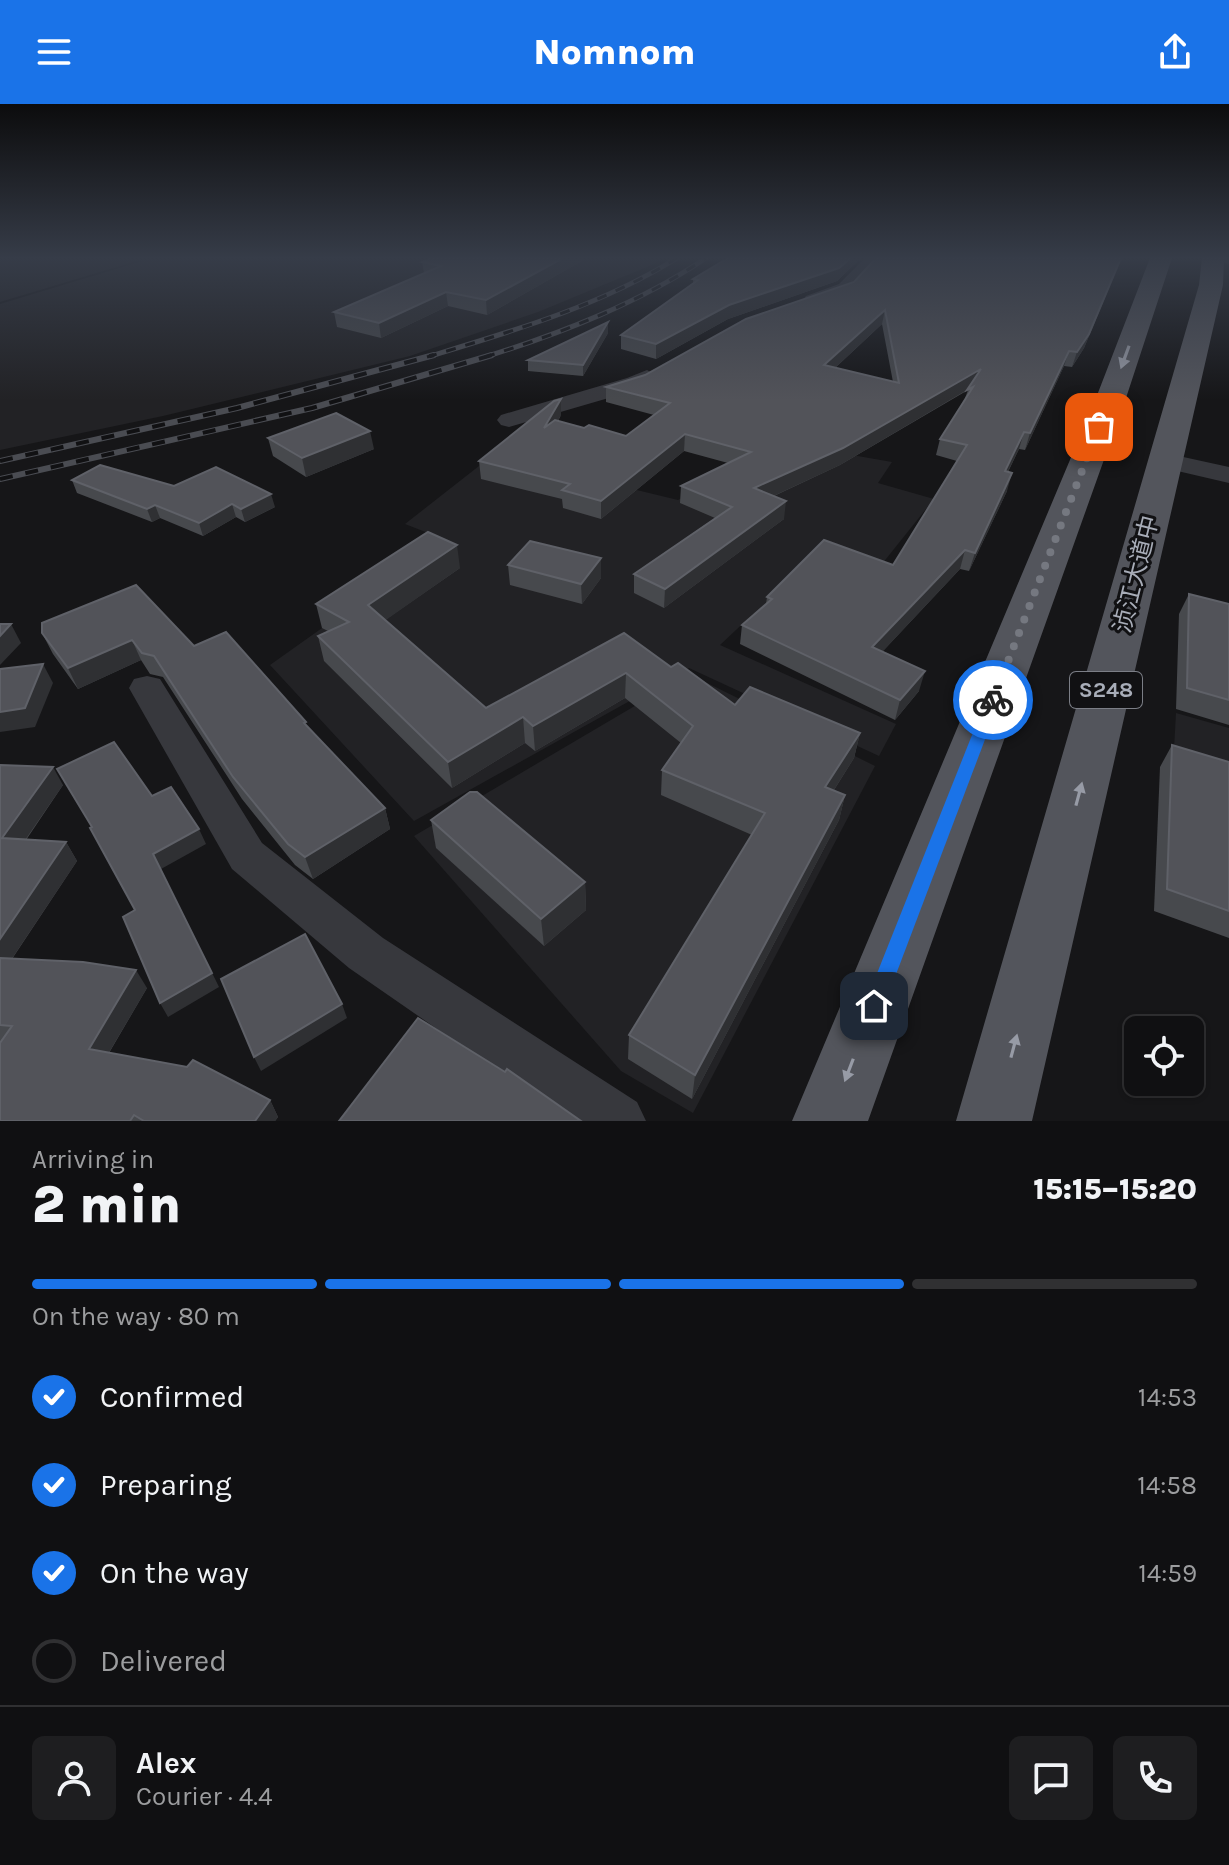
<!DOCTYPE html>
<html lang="en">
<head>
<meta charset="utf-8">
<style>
	body { margin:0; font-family:Karla,"Noto Sans SC",sans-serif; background:#1e1e20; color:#f1f3f6; height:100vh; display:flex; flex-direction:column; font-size:30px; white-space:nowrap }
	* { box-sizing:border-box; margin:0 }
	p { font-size:26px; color:#9c9d9f }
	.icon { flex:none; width:44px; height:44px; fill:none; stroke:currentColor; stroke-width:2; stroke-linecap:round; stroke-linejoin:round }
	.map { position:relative; height:1017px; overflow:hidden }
	.panel { display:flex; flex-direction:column; background:#101012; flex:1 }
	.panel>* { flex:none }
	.fabs { position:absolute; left:1124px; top:912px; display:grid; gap:16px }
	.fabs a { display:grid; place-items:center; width:80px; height:80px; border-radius:12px; background:#101012; box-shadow:0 2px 6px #0004,0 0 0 2px #303032; font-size:40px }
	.pin { position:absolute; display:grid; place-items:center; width:68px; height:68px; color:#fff; margin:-34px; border-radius:16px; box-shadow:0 4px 12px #0006 }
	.courier { position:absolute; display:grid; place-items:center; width:80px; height:80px; margin:-40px; border:6px solid #1a73e8; border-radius:50%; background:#fff; color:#222; box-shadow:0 2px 10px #0007 }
	.headline em { font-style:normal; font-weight:800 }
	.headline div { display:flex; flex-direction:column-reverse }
	.headline { display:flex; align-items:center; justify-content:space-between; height:136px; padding:0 32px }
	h1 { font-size:52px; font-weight:800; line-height:60px }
	.bar { display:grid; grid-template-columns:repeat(4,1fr); gap:12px 8px; align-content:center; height:96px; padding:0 32px }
	.bar i { height:10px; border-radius:6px; background:#303032 }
	.bar .on { background:#1a73e8 }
	.bar p { grid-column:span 4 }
	.line { display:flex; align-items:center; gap:20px; padding:0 32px; border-top:2px solid #303032 }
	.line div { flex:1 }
	.round { display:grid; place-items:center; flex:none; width:84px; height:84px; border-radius:12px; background:#1e1e20 }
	ol { padding:0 32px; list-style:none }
	li { display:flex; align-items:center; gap:24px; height:88px }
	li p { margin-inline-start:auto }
	li .icon { padding:8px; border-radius:50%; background:#1a73e8; color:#fff; stroke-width:4 }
	li:last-child { color:#9c9d9f }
	li i { width:44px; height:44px; border:4px solid #303032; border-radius:50% }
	header { display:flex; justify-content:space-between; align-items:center; height:104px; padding:0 32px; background:#1a73e8; color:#fff; font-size:36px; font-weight:800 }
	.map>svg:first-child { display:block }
</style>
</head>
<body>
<header><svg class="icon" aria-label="menu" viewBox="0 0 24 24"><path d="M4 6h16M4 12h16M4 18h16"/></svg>Nomnom<svg class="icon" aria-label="share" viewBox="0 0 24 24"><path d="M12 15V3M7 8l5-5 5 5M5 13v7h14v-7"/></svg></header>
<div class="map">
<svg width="1229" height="1017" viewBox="0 0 1229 1017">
	<rect width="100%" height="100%" fill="#161618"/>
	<g fill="#222225">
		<path d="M8,154H147L0,198V156Z"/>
		<path d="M152,154H663L654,160L538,208L410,252L163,312L0,346V200Z"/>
		<path d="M789,340L892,358L878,379L934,395L818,540L753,510L720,541L896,620L879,652L689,564L414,717L270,561L446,436L405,420L493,351L678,396Z"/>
		<path d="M689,570L875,662L693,1009L621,967L414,732Z"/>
		<path d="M1176,609L1229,624V680L1173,663Z"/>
	</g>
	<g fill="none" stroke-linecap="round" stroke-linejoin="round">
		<g fill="#37383d" fill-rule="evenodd">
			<path d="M865,154H881C865,175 835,207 806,200L803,196L806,192L839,180Z"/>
			<path d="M1213,154H1229V160L1215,157Z"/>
			<path d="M647,266L658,272L643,284L509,323L501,321L497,316L501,311L627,274Z"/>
			<path d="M1165,349L1229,363V379L1156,362L1152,357L1156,352Z"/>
			<path d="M147,572L160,575L262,739L383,834L637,998L646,1017H570L349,864L232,765L129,584L134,575Z"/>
		</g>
		<g fill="#53555c" fill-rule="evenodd">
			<path d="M1150,154H1172L1126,294L868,1017H792L1096,294Z"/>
			<path d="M1202,154H1224L1223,181L1032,1017H956L1199,181Z"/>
		</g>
		<g stroke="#4a4c52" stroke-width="5">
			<g id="rail-far1">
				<path d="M427,253C513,227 600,202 677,154"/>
				<path d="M485,253C562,229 639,199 706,154"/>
			</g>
		</g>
		<g stroke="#4a4c52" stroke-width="6">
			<g id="rail">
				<path d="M0,357L237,304L434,251"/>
				<path d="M0,375L312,304L492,251"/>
			</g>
		</g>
		<use href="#rail-far1" stroke="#111113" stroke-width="3" stroke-dasharray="10" stroke-linecap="butt"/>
		<use href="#rail" stroke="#111113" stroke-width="4" stroke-dasharray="13" stroke-linecap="butt"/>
	</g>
	<g fill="#47494d" fill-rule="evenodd">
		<path d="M587,154L487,211L448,202L381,234L337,223L334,208L424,169L422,158Z"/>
		<path d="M728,154H861L837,177L728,215L656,255L621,245V231L693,179V175Z"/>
		<path d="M1117,165L1084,244L1072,263L1064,262L1025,346L1019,345L1008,368L1007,387L969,467L960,465L882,548L919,587L895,616L740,540L742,521L766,500L767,493L893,461L957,357L936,351L940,335L964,297L968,286L840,361L774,392L784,415L664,504L634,489V470L715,414L680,399L681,382L728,359L684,347L601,415L563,404L562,395L481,375L479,357L561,311L558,317L584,324L626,332L654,311L606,298V283L645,271L746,215ZM882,220L893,278L835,264Z"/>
		<path d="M608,229L583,272L528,267V256Z"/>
		<path d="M268,334L374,345L306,373L273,352Z"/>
		<path d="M72,376L174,382L275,403L245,418L236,413L203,432L160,414L152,418L77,389Z"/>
		<path d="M601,454V474L582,500L510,481L508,461Z"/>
		<path d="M460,464L385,516L486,604L624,529L671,563L735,601L860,629L854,654L834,686L845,691L839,716L692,995L628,955L629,931L752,731L661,691L662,666L681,639L625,594L535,647L525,639L452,684L324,557L318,532L328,527L322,524L316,500Z"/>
		<path d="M1189,490L1229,500V621L1176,605L1179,510Z"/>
		<path d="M42,529L194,542L307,623L385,704L390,725L313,775L295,761L242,695L163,573L150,570L141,556L78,585L53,550Z"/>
		<path d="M1172,641L1229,658V834L1154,807L1160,663Z"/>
		<path d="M0,661L63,681L26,736L66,738L77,757L12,855L147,884L109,949L270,996L278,1013L275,1017H0L1,938H0Z"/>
		<path d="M431,716L585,778L586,806L544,842L436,744Z"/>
	</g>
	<g fill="#2f3033">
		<path d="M563,154H587L487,211L486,196Z"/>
		<path d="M851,154H861L837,177L728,215L656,255V240L729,201Z"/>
		<path d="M1121,154L1084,244L1072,263L1077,248Z"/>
		<path d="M446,188L448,202L381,234L379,219Z"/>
		<path d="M885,206L882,220L821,277L824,261Z"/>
		<path d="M608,218V229L583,272V261Z"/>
		<path d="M1069,247L1064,262L1025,346L1030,329Z"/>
		<path d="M981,265L977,280L840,361L752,402L754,384Z"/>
		<path d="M561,295V311L545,340L544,324Z"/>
		<path d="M370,327L374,345L306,373L302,354Z"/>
		<path d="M1024,328L1019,345L999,385L1005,367Z"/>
		<path d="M685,330L684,347L601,415V397Z"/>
		<path d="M1012,369L1007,387L969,467L975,449Z"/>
		<path d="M271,390L275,403L245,418L241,405Z"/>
		<path d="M786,397L784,415L664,504L665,485Z"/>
		<path d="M232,400L236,413L203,432L199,419Z"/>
		<path d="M155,401L160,414L152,418L147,405Z"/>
		<path d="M457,441L460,464L373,525L368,501Z"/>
		<path d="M965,446L960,465L868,563L872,543Z"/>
		<path d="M601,454V474L582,500L581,480Z"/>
		<path d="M11,520L21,539L0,561V532Z"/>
		<path d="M132,536L141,556L78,585L68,564Z"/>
		<path d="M43,560L53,579L35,623L0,628V608Z"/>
		<path d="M925,567L919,587L895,616L900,596Z"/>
		<path d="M626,569L625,594L535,647L533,622Z"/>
		<path d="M523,613L525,639L452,684L448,658Z"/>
		<path d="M860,629L854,654L820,708L825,683Z"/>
		<path d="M53,663L63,681L14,752L2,734Z"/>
		<path d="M845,691L839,716L692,995L695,971Z"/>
		<path d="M385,704L390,725L313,775L305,753Z"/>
		<path d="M199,725L206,740L161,765L219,883L168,913L160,899L153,750Z"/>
		<path d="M66,738L77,757L1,871L0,870V835Z"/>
		<path d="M585,778L586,806L544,842L541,815Z"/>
		<path d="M136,866L147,884L101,962L89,945Z"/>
		<path d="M342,900L347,914L261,967L254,953Z"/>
		<path d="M270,996L278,1013L275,1017H255Z"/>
	</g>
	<g fill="#525359" stroke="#5f6168" stroke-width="2" fill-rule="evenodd">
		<path d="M433,154H563L486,196L446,188L379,219L334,208L441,162L422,158Z"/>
		<path d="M728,154H851L839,164L729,201L656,240L621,231L698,176L693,175Z"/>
		<path d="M876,154H1121L1089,230L1077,248L1069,247L1030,329L1024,328L1005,367L1012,369L975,449L965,446L872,543L925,567L900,596L742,521L772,495L767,493L824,436L893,461L967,341L940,335L973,283L967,286L981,265L843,344L754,384L786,397L665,485L634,470L732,403L681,382L751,348L685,330L601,397L562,386L570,380L479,357L554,297L561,295L544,324L555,316L584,324L589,321L626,332L670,299L606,283L645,271L746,215L854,178ZM885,206L899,279L824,261Z"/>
		<path d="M608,218L583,261L528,256Z"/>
		<path d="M336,309L370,327L302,354L268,334Z"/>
		<path d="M100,361L174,382L216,363L271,390L241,405L232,400L199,419L155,401L147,405L72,376Z"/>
		<path d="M428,428L457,441L368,501L486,604L624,529L671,563L678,559L735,601L750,583L860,629L825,683L845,691L695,971L629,931L765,709L662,666L693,622L626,569L533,622L523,613L448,658L318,532L349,518L316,500Z"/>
		<path d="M530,437L601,454L581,480L508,461Z"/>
		<path d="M136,481L194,542L226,528L306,618L304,619L385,704L305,753L288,740L233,673L154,552L142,549L132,536L68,564L42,529V519Z"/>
		<path d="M1189,490L1229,500V596L1187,584Z"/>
		<path d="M0,520H11L0,532Z"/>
		<path d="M43,560L25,604L0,608V565Z"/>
		<path d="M114,638L152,692L171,683L199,725L153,750L212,869L160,899L123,813L135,806L90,724L92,723L57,665Z"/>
		<path d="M1172,641L1229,658V807L1167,785Z"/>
		<path d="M0,661L53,663L2,734L66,738L0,835Z"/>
		<path d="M470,688H477L585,778L541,815L431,716Z"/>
		<path d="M305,830L342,900L254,953L221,875Z"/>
		<path d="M0,854L83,858L136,866L89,945L187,963L193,956L270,996L255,1017H144L134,1011L130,1017H0V939L12,922L0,921Z"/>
		<path d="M418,914L505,968L507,965L581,1017H339Z"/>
	</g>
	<defs><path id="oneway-solid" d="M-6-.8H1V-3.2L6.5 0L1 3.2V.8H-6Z" transform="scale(2)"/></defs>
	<g fill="#979ba6">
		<use href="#oneway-solid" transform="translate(1125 253) rotate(110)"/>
		<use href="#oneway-solid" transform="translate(1079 690) rotate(-75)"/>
		<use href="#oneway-solid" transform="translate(1014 942) rotate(-75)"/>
		<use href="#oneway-solid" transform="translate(849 966) rotate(111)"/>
	</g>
	<linearGradient id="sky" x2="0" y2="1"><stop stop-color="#0c0c0d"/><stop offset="0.52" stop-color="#363c48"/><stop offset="1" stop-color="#363c48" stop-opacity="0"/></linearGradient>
	<rect width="1229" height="296" fill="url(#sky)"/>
	<path fill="#1a73e8" d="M993,591L1000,596L884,902L881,909L874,912L867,909L864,902L986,596Z"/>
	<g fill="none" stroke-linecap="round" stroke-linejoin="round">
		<path stroke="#757880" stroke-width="8" stroke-dasharray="0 14.4" d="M993,596L1099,323"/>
	</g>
	<g text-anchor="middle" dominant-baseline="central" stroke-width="6" stroke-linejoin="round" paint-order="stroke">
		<rect fill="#111113" stroke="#7b7e86" stroke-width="2" x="1070" y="568" width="72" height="36" rx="6"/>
		<g font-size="22" font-weight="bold" fill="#a8adb8">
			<text x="1106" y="586">S248</text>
		</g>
		<g font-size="24" fill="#a8adb8" stroke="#111113">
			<text transform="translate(1136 470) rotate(-76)">浈江大道中</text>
		</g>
	</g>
</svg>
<div class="fabs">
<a><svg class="icon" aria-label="locate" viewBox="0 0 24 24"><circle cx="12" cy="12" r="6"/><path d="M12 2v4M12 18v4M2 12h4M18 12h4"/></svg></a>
</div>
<div class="pin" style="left:1099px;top:323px;background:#ea580c"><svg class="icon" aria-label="bag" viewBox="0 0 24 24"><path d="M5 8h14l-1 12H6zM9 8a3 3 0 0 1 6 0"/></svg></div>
<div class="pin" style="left:874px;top:902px;background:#1f2937"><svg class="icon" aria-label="home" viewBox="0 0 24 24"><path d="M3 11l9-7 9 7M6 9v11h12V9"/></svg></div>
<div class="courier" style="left:993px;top:596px"><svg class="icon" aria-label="bike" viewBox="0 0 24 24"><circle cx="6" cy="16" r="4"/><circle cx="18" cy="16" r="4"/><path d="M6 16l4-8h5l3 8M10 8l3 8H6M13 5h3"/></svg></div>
</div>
<section class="panel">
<div class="headline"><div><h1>2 min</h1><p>Arriving in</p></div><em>15:15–15:20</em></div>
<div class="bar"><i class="on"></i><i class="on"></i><i class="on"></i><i></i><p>On the way · 80 m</p></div>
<ol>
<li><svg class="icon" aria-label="check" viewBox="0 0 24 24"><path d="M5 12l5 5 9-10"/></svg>Confirmed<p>14:53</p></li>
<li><svg class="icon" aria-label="check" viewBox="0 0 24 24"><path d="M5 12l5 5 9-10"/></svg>Preparing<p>14:58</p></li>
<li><svg class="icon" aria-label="check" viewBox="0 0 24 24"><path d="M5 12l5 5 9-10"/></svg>On the way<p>14:59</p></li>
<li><i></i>Delivered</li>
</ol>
<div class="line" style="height:144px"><a class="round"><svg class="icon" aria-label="person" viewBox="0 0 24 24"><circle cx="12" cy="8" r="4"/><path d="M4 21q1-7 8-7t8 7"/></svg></a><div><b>Alex</b><p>Courier · 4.4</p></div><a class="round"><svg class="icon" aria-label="chat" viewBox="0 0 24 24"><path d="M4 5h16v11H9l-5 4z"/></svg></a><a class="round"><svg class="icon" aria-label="phone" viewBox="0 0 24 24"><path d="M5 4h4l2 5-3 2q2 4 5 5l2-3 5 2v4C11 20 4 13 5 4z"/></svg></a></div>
</section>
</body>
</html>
